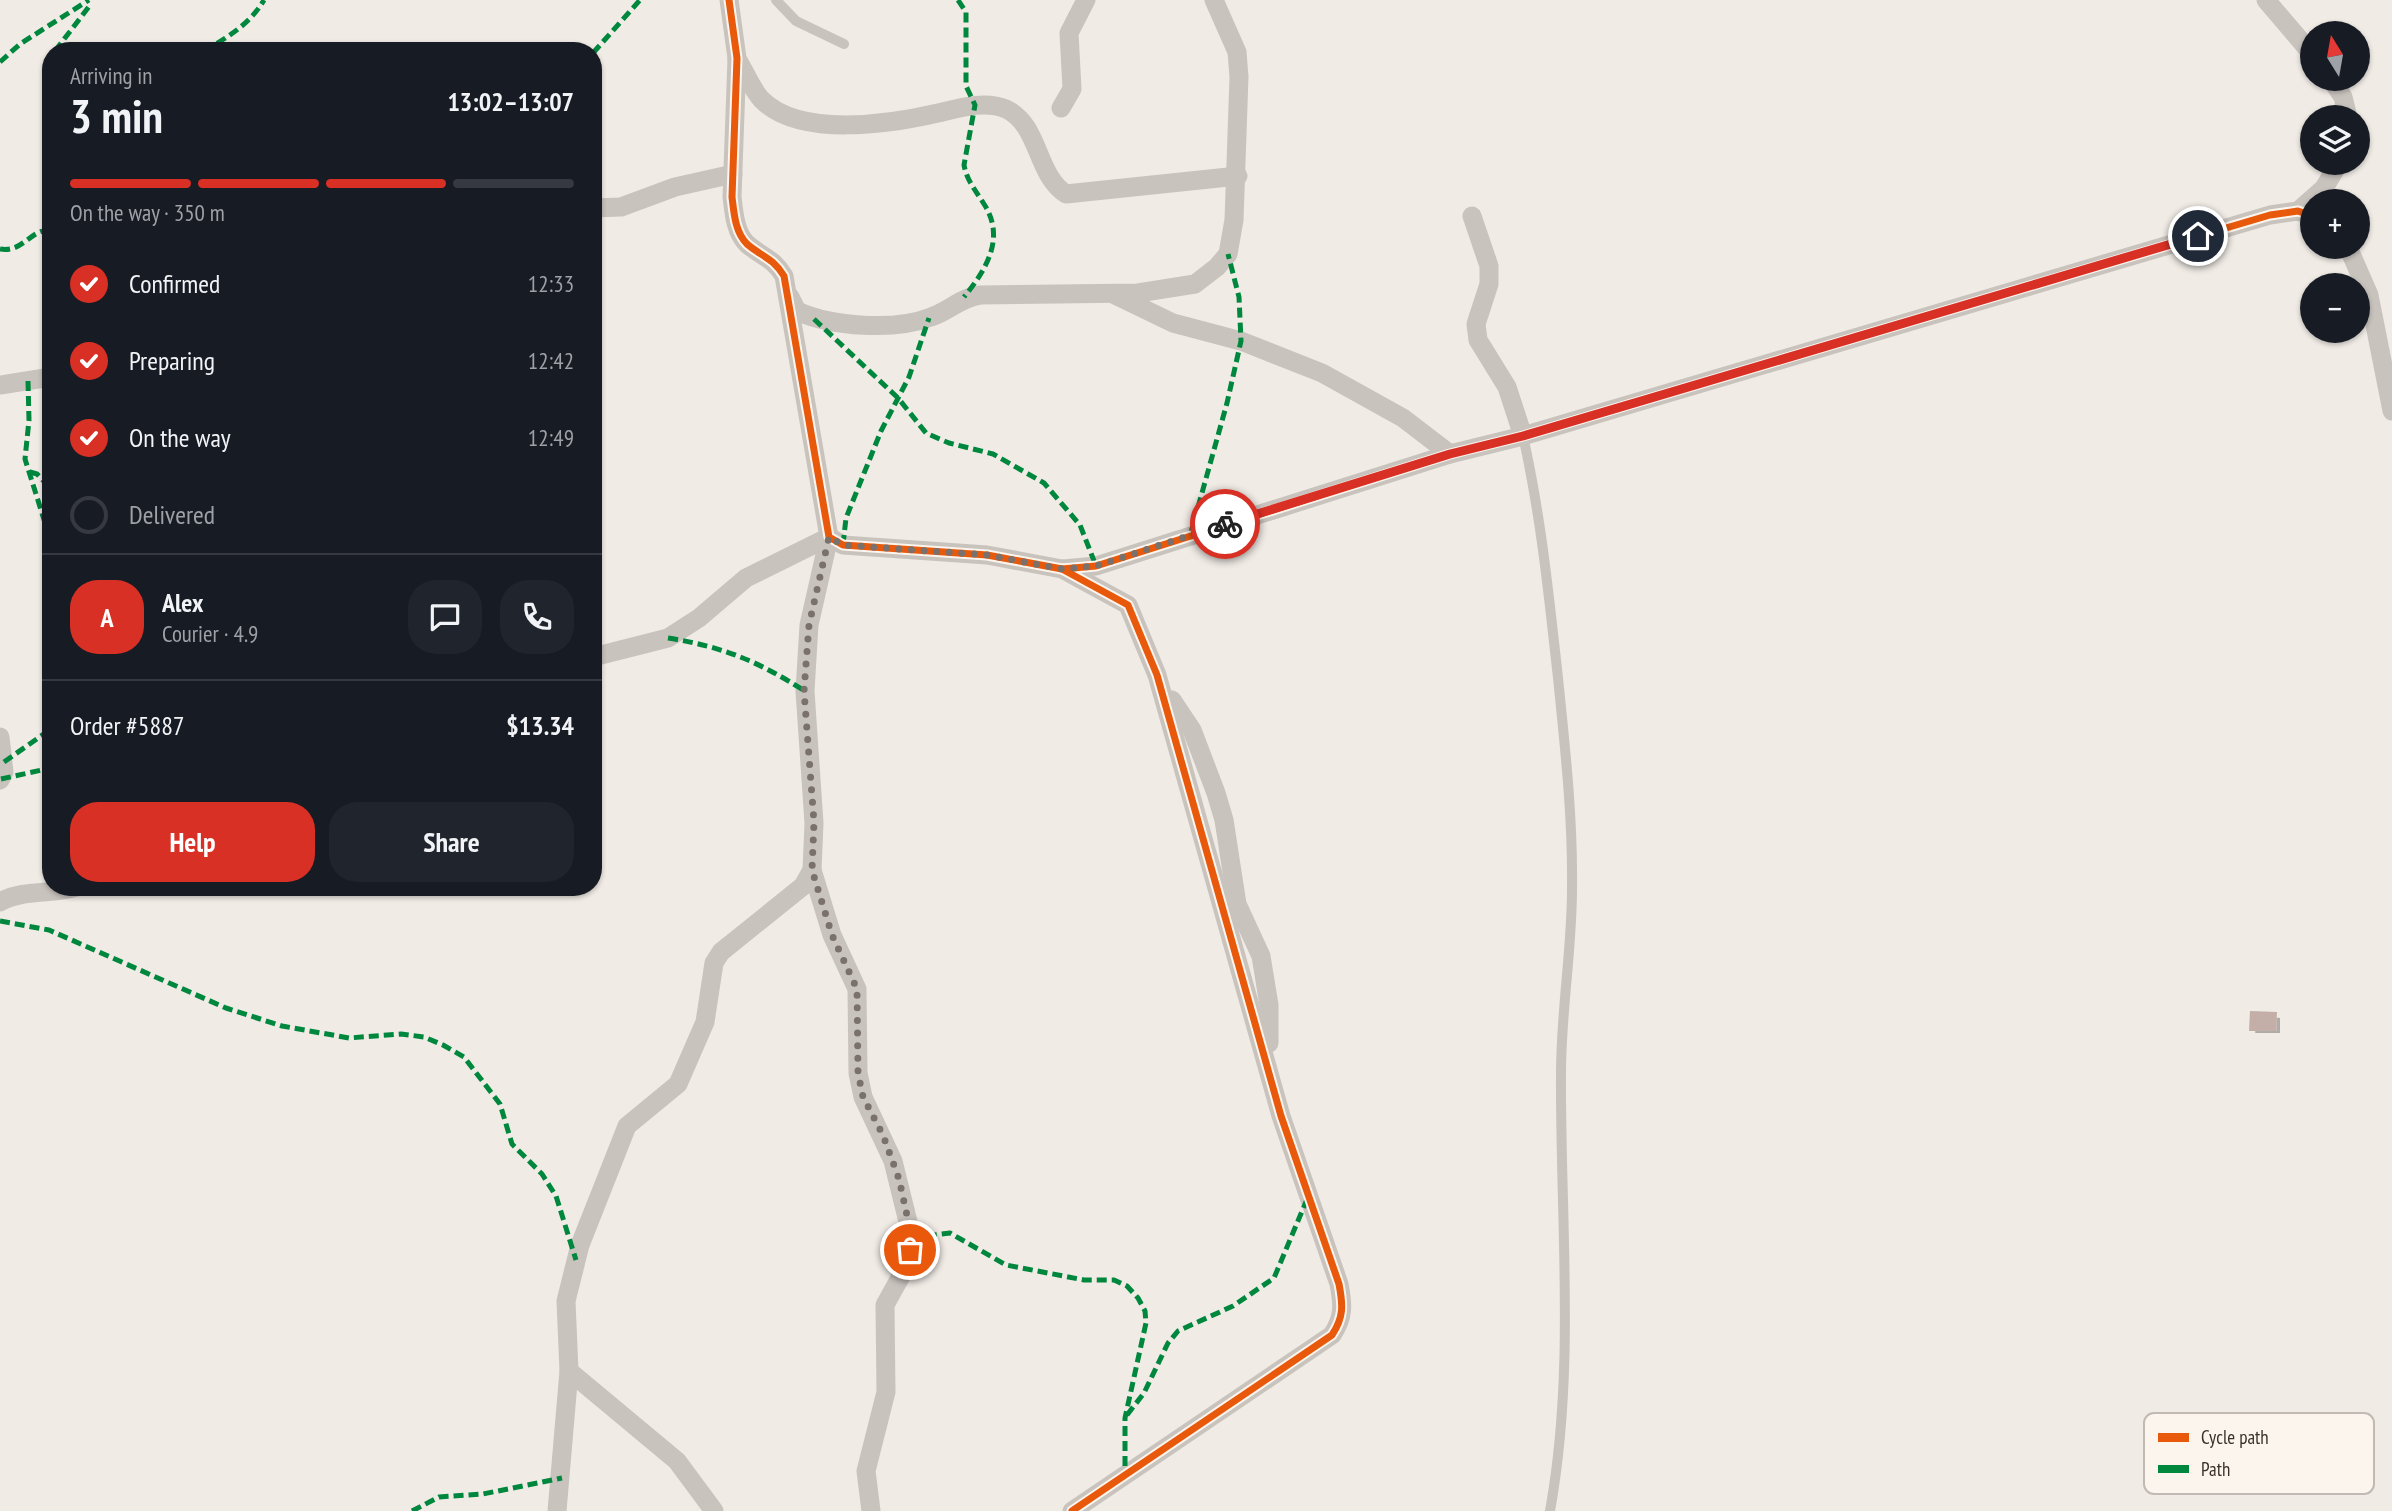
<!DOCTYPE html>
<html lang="en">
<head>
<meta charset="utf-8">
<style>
	body { margin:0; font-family:"PT Sans Narrow",sans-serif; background:#20242c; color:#f1f3f6; height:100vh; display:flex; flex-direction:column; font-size:26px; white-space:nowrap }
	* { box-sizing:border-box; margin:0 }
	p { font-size:23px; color:#9ea1a6 }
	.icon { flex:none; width:38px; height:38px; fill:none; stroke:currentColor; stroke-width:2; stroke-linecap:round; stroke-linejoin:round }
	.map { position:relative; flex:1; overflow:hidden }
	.side { position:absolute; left:42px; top:42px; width:560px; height:854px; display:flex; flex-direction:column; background:#171b24; border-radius:28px; box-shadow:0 2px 5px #0004 }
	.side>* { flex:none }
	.needle { width:46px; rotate:349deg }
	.controls { position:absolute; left:2300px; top:21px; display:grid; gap:14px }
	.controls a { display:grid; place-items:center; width:70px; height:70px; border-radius:50%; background:#171b24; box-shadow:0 2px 5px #0004; font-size:35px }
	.pin { position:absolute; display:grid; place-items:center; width:60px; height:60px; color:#fff; margin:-30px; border:4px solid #fff; border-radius:50%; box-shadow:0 2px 7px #0007 }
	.courier { position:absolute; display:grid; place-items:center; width:70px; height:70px; margin:-35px; border:5px solid #d93025; border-radius:50%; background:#fff; color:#222; box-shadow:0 2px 9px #0007 }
	.head em { font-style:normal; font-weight:700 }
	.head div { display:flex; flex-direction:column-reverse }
	.head { display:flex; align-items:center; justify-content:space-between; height:119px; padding:0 28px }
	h1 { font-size:46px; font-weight:700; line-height:52px }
	.bar { display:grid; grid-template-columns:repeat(4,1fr); gap:10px 7px; align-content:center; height:84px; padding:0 28px }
	.bar i { height:9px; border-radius:5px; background:#363941 }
	.bar .on { background:#d93025 }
	.bar p { grid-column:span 4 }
	.line { display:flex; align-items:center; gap:18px; padding:0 28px; border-top:2px solid #363941 }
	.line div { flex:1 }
	.round { display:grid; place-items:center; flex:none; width:74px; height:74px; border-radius:28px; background:#20242c }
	ol { padding:0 28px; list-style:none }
	li { display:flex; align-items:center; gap:21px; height:77px }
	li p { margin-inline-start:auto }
	li .icon { padding:7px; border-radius:50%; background:#d93025; color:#fff; stroke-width:4 }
	li:last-child { color:#9ea1a6 }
	li i { width:38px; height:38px; border:4px solid #363941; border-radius:50% }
	.action { display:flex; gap:14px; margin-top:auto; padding:14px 28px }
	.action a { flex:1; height:80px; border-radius:28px; background:#d93025; color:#fff; font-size:28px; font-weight:700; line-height:80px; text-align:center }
	.action a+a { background:#20242c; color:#f1f3f6 }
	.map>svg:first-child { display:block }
</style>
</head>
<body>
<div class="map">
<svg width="2392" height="1511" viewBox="0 0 2392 1511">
	<defs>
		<filter id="shadow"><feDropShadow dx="6" dy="6" stdDeviation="0" flood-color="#0004"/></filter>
	</defs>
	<rect width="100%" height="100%" fill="#f0ebe5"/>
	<path fill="#c3afa7" filter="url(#shadow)" d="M2250,1011L2277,1012L2276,1031H2249Z"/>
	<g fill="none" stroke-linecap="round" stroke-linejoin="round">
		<g stroke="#c9c3be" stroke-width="10">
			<path d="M776,0L796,21L844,44"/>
			<path d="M1523,436C1541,516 1549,597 1558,678C1565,747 1573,818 1572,889C1572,950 1561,1011 1561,1073C1560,1218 1576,1367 1550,1511"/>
		</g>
		<g stroke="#c9c3be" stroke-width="19">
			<path d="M729,0L737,58L732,197C734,213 735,232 747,244C762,257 772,257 784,276L829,537L843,545L987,555L1062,569L1128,605L1157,675L1281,1116L1339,1284C1343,1305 1344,1317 1332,1335L1072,1511"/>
			<path d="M2266,0L2312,54"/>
			<path d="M737,59C745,71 752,90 762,100C800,138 891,124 938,113C959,108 985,100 1006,109C1040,125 1036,175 1066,194L1238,176"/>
			<path d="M2331,79L2343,97L2348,117"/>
			<path d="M1061,108L1072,89L1069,33L1086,0"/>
			<path d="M593,208L621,207L675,187L733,174"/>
			<path d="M2298,211L2324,188L2339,163"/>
			<path d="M1472,216L1489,266V284L1476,324L1478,340L1507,387L1523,436"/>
			<path d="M2348,247L2369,295L2392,411"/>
			<path d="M1115,295L1173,323L1241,341L1322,373L1403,418L1450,454"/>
			<path d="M790,297L797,311C832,327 895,331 931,317C949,311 960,298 980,295L1138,293L1195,284L1217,267L1228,254L1234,220L1239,77L1237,52L1214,0"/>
			<path d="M0,385L51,377"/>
			<path d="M829,537L809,625L805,691L814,823L812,870L832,935L857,989L858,1073L863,1097L893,1161L912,1238L907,1265L885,1305L886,1392L866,1471L871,1511"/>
			<path d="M1063,569L1096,566L1450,454L1523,436L2270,215L2298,211L2312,216"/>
			<path d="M593,657L668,638L699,618L746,578L829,537"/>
			<path d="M1172,700L1192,730L1216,793L1224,820L1237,904L1261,956L1269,1005V1043"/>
			<path d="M0,737L4,772L0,780"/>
			<path d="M0,902C23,889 51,895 77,887"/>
			<path d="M569,1371L677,1461L714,1511"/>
			<path d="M557,1511L569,1371L566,1301L580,1245L627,1126L678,1084L705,1022L714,963L721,952L803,886L812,870"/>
		</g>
		<g stroke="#00873e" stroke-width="5" stroke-dasharray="10 5" stroke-linecap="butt">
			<path d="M958,0L966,12V86L975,105L964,165C967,181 976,191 984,204C1006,238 986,270 964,297"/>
			<path d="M55,51L91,4"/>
			<path d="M204,51C228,37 250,24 264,0"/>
			<path d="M593,53L640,0"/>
			<path d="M0,62L20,44L89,0"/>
			<path d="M0,249C23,253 30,229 51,230"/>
			<path d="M814,319L898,398L926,433L949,443L993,454L1044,483L1080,525L1096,566"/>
			<path d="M28,381L29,420L25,459L51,542"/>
			<path d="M30,472L37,474L51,489"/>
			<path d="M1190,536L1227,403L1241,341L1239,297L1228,254"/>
			<path d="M843,545L846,518L881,431L909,377L929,318"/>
			<path d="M668,638C724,647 757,661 805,691"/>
			<path d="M4,762L51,729"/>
			<path d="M1,779L51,768"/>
			<path d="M0,921L49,930L226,1008L282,1026L349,1038L401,1034L424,1037L443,1045L464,1057L500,1104L512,1144L542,1174L556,1196L576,1260"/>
			<path d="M912,1238L950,1233L1006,1265L1084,1280H1114L1127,1286L1138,1298L1145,1311L1146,1323L1125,1418V1475"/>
			<path d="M1127,1415L1144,1393L1168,1343L1178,1331L1233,1306L1274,1278L1308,1197"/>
			<path d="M412,1511L439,1497L483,1494L562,1478"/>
		</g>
		<g stroke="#fbf5ee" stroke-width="11">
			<g id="cycleway">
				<path d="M729,0L737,58L732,197C734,213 735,232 747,244C762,257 772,257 784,276L829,537L843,545L987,555L1062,569L1128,605L1157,675L1281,1116L1339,1284C1343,1305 1344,1317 1332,1335L1072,1511"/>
				<path d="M1062,569L1096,566L1450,454L1523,436L2270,215L2298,211L2312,216"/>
			</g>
		</g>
		<use href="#cycleway" stroke="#e8590c" stroke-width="7"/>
	</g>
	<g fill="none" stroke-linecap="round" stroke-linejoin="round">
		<path stroke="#7a716c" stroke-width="7" stroke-dasharray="0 12.6" d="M910,1250L912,1238L899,1179L883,1135L863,1097L858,1073L857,989L832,935L812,870L814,822L804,691L809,625L829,537L843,545L987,555L1062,569L1096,566L1225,524"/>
		<path stroke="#d93025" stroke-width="9" d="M1225,524L1450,454L1523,436L2198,236"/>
	</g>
	<rect x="2144" y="1413" width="230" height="81" rx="10" fill="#fbf5ee" stroke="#c1bab4" stroke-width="2"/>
	<rect x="2158" y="1433" width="31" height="9" fill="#e8590c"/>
	<rect x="2158" y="1465" width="31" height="8" fill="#00873e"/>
	<g font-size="19" fill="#3b302b">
		<text x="2201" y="1444">Cycle path</text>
		<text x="2201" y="1476">Path</text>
	</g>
</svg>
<div class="controls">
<a><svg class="needle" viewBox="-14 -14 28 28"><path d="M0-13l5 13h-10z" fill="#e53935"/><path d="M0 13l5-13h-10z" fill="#9ea1a6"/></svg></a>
<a><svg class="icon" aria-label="layers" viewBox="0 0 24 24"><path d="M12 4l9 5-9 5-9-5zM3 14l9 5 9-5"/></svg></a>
<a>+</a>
<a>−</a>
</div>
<div class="pin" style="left:910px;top:1250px;background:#ea580c"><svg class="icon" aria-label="bag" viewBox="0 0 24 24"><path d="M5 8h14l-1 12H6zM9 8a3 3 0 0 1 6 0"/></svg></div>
<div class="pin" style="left:2198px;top:236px;background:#1f2937"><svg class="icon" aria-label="home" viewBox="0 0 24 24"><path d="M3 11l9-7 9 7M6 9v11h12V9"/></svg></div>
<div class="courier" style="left:1225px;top:524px"><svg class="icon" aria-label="bike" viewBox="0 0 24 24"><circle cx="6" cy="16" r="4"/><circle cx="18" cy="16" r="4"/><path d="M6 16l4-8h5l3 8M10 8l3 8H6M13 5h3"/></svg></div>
<section class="side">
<div class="head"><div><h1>3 min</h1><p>Arriving in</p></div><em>13:02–13:07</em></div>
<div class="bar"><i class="on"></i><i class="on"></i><i class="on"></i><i></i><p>On the way · 350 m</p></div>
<ol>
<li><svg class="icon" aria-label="check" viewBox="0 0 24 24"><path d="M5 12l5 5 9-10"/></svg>Confirmed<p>12:33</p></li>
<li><svg class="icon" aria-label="check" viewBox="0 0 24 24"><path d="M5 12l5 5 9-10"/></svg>Preparing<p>12:42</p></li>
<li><svg class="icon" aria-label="check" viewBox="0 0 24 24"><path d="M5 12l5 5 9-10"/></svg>On the way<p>12:49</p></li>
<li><i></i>Delivered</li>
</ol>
<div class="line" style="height:126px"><b class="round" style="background:#d93025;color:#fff">A</b><div><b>Alex</b><p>Courier · 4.9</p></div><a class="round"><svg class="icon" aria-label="chat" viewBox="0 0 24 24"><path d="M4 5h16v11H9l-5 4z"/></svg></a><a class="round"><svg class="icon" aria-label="phone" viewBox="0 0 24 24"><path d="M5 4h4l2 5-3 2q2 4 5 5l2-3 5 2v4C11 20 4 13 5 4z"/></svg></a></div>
<div class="line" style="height:91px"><div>Order #5887</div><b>$13.34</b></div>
<div class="action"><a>Help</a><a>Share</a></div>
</section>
</div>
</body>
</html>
